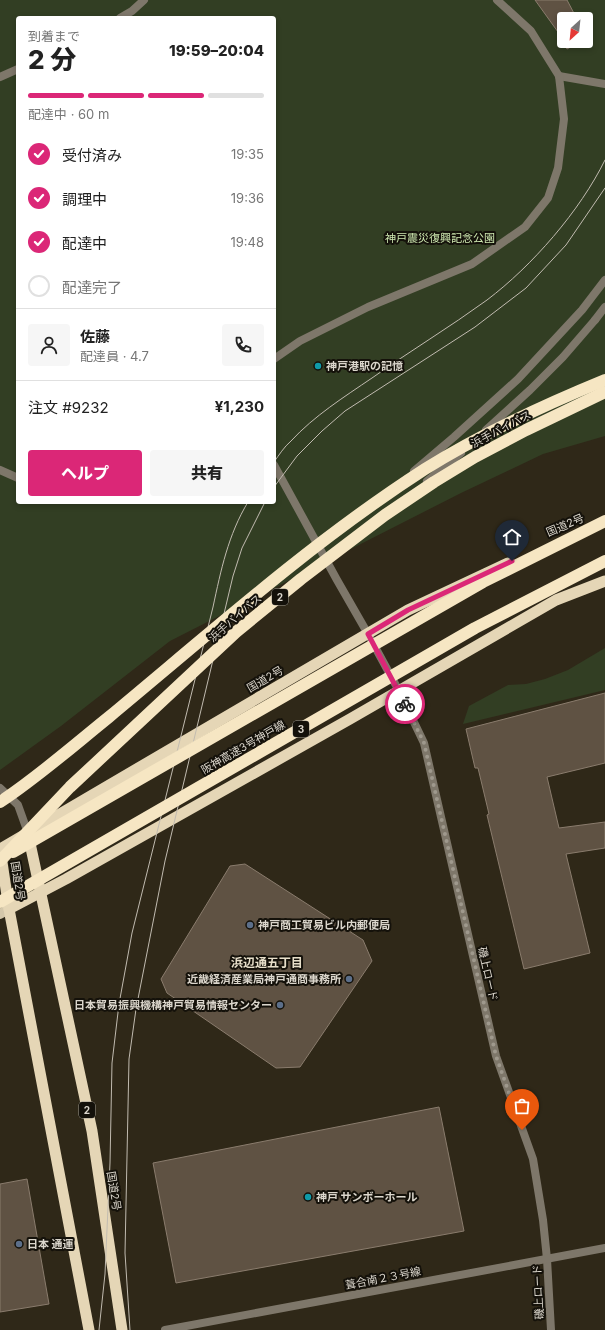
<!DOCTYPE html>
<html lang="ja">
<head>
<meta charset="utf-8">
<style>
	body { margin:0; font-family:Inter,"Noto Sans JP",sans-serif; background:#f6f6f6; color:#222; height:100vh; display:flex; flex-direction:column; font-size:15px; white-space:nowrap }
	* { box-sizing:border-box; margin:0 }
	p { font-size:13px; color:#767676 }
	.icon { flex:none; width:22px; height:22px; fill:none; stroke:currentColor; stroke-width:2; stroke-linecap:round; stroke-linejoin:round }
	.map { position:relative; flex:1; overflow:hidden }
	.details { position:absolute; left:16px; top:16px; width:260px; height:488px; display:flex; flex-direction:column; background:#fff; border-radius:4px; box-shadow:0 2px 6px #0003 }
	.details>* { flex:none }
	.needle { width:26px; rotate:207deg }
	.buttons { position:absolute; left:557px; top:12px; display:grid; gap:8px }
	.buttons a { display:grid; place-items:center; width:36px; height:36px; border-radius:4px; background:#fff; box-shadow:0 2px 6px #0003; font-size:20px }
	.pin { position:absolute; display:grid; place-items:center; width:34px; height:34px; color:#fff; margin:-41px -17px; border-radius:50% 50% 50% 0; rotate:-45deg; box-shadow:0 0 4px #0007 }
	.pin .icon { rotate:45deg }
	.courier { position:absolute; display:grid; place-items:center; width:40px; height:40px; margin:-20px; border:3px solid #db2777; border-radius:50%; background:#fff; color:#222; box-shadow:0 1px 5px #0007 }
	.summary em { font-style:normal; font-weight:800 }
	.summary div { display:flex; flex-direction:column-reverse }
	.summary { display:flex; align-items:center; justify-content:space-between; height:68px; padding:0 12px }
	h1 { font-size:26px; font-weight:800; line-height:30px }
	.bar { display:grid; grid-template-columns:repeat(4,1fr); gap:6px 4px; align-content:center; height:48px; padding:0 12px }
	.bar i { height:5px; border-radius:3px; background:#e0e0e0 }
	.bar .current { background:#db2777 }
	.bar p { grid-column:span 4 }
	.line { display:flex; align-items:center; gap:10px; padding:0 12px; border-top:1px solid #e0e0e0 }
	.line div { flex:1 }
	.round { display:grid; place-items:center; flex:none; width:42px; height:42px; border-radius:4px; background:#f6f6f6 }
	ol { padding:0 12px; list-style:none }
	li { display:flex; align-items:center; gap:12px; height:44px }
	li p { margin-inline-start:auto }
	li .icon { padding:4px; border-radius:50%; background:#db2777; color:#fff; stroke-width:4 }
	li:last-child { color:#767676 }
	li i { width:22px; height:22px; border:2px solid #e0e0e0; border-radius:50% }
	.cta { display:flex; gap:8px; margin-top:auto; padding:8px 12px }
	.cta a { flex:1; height:46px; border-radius:4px; background:#db2777; color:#fff; font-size:16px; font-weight:800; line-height:46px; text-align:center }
	.cta a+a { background:#f6f6f6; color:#222 }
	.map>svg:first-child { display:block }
</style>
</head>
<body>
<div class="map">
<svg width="605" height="1330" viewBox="0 0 605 1330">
	<rect width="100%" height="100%" fill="#2f2818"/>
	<g fill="#323e23" fill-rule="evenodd">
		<path d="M0,0H605V436L543,454L461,493L170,641L61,726L0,770ZM18,18H274V502H18ZM564,19H586V41H564Z"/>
		<path d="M605,648V690L463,724L469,706L508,685L526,684L545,679L568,670Z"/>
	</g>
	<g fill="#5f5243" stroke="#8a7c6d">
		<path d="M535,0H567L577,19H564V41H582L567,49L558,32Z"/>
		<path d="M605,693V763L547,777L559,828L605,822V848L566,854L590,953L524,969L487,815L489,814L478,768H475L466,729Z"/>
		<path d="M245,864L363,940L372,961L300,1067L276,1068L167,993L161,979L230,866Z"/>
		<path d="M439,1107L464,1231L176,1283L153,1163Z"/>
		<path d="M27,1179L49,1304L0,1312V1184Z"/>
	</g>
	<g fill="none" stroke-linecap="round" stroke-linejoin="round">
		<g stroke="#7e776a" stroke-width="8">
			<path d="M120,18L132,11L144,0"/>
			<path d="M559,76L605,84"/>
			<path d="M0,77L18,69"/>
			<path d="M274,359L300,341L368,307L472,264L525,227L548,198L558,168L564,119L559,76L531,31L497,0"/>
			<path d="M274,465L337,580L368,634"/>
			<path d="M0,470L18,478"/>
		</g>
		<g stroke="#7e776a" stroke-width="8">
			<path d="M595,320L605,307"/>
			<path d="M368,634L399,691L424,743L496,1056L533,1159L543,1220L547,1259L551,1330"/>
			<path d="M0,788L18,805L28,833"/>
		</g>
		<g stroke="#7e776a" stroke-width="8">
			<path d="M486,430L530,390L563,357L595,320"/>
			<path d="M414,471L454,437L518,379L582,310L605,280"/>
			<path d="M427,481L461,453"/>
			<path d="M165,1330L605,1248"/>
		</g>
		<path stroke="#d4c7aa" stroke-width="10" d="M0,914L9,909"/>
		<g stroke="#e5d6b6" stroke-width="11">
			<path d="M28,834L92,1131L122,1330"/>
			<path d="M9,909L66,879L350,719L556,600L605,581"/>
			<path d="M89,1330L9,909L0,849L408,610L508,563"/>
		</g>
		<g stroke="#c1bbb0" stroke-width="1">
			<path d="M274,462C279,455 284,447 291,441C314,416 344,397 372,378C410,351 450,327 487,300C532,266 580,211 605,160"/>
			<path d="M274,487L297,456L322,431L345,411L475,327L526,288L566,245L605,188"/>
			<path d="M99,1330L105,1274L110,1163L112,1063L119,1004L132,933L213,607C221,570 228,535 248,502"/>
			<path d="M130,1330L125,1253L129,1059L136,1009L165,861L233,576L242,548L265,502"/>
		</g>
		<g stroke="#f6e6c3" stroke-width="12">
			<path d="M0,802C38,777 73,746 109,717C168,668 226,618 286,570C331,534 377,500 425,469C481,434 544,405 605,380"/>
			<path d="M13,852L483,582L605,521"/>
			<path d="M0,861L70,787L236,632L301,579L385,515L434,482L475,457L526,430L605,392"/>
			<path d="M0,902L475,628L605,561"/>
		</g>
	</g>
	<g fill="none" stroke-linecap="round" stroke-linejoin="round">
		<path stroke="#9f998d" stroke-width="4" stroke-dasharray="0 7.2" d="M405,704L424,743L496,1056L522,1130"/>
		<path stroke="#db2777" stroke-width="5" d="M405,704L368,634L408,610L512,561"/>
	</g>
	<g fill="#0f9aa8" stroke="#14110a" stroke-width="1.5">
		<circle cx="318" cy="366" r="4"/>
		<circle cx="308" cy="1197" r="4"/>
	</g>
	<g fill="#5c6f8a" stroke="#14110a" stroke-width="1.5">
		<circle cx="250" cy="925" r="4"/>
		<circle cx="349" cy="979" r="4"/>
		<circle cx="280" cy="1005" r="4"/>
		<circle cx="19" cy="1244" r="4"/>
	</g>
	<g text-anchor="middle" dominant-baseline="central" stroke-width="4" stroke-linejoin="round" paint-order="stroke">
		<g fill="#14110a" stroke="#9f9b92" stroke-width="1">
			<rect x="272" y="589" width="16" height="16" rx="3"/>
			<rect x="293" y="721" width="16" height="16" rx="3"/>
			<rect x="79" y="1102" width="16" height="16" rx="3"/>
		</g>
		<g font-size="10" font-weight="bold" fill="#dbd6cc">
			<text x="280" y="597">2</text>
			<text x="301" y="729">3</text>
			<text x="87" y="1110">2</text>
		</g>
		<g font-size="11" fill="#cfe9b1" stroke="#14110a">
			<text x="440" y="238">神戸震災復興記念公園</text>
		</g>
		<g font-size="11" font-weight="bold" fill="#dbd6cc" stroke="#14110a" text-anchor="start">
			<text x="326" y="366">神戸港駅の記憶</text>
			<text x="258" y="925">神戸商工貿易ビル内郵便局</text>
			<text x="341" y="979" text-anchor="end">近畿経済産業局神戸通商事務所</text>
			<text x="272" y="1005" text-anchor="end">日本貿易振興機構神戸貿易情報センター</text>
			<text x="316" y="1197">神戸 サンボーホール</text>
			<text x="27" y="1244">日本 通運</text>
		</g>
		<g font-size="11" fill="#dbd6cc" stroke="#14110a">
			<text transform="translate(501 429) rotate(-28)">浜手バイパス</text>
			<text transform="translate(565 525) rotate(-23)">国道2号</text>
			<text transform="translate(235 618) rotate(-41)">浜手バイパス</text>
			<text transform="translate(265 679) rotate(-30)">国道2号</text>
			<text transform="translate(243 747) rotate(-30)">阪神高速3号神戸線</text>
			<text transform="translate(18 881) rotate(81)">国道2号</text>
			<text transform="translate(488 974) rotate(77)">磯上ロード</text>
			<text transform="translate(114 1191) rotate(81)">国道2号</text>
			<text transform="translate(383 1278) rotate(-11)">葺合南２３号線</text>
			<text transform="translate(538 1292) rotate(-93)">磯上ロード</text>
		</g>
		<g font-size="12" font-weight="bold" fill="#e7dfca" stroke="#14110a">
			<text x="267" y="962">浜辺通五丁目</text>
		</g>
	</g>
</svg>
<div class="buttons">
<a><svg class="needle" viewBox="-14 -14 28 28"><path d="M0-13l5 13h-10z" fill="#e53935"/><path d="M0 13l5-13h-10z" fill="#767676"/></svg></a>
</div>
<div class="pin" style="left:522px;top:1130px;background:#ea580c"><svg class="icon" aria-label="bag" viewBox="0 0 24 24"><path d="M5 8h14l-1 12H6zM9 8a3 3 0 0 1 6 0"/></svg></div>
<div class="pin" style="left:512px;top:561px;background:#1f2937"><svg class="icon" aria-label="home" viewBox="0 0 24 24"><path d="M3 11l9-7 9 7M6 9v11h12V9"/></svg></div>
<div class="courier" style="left:405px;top:704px"><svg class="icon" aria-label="bike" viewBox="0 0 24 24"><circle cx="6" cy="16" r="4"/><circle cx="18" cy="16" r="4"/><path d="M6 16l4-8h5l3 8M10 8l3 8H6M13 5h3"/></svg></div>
<section class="details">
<div class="summary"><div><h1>2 分</h1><p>到着まで</p></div><em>19:59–20:04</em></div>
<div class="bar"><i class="current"></i><i class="current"></i><i class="current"></i><i></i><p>配達中 · 60 m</p></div>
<ol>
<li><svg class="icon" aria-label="check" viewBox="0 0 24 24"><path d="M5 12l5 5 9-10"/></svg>受付済み<p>19:35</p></li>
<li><svg class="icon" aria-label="check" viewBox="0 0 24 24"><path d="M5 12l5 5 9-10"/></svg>調理中<p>19:36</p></li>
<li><svg class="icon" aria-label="check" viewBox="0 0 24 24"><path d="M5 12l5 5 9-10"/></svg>配達中<p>19:48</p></li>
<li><i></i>配達完了</li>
</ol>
<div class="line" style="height:72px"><a class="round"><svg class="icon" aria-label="person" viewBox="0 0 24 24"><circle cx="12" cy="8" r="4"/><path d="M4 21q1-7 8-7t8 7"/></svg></a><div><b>佐藤</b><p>配達員 · 4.7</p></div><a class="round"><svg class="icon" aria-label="phone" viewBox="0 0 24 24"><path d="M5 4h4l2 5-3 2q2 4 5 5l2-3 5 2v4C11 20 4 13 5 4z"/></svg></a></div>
<div class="line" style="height:52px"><div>注文 #9232</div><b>¥1,230</b></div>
<div class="cta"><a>ヘルプ</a><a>共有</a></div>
</section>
</div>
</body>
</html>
